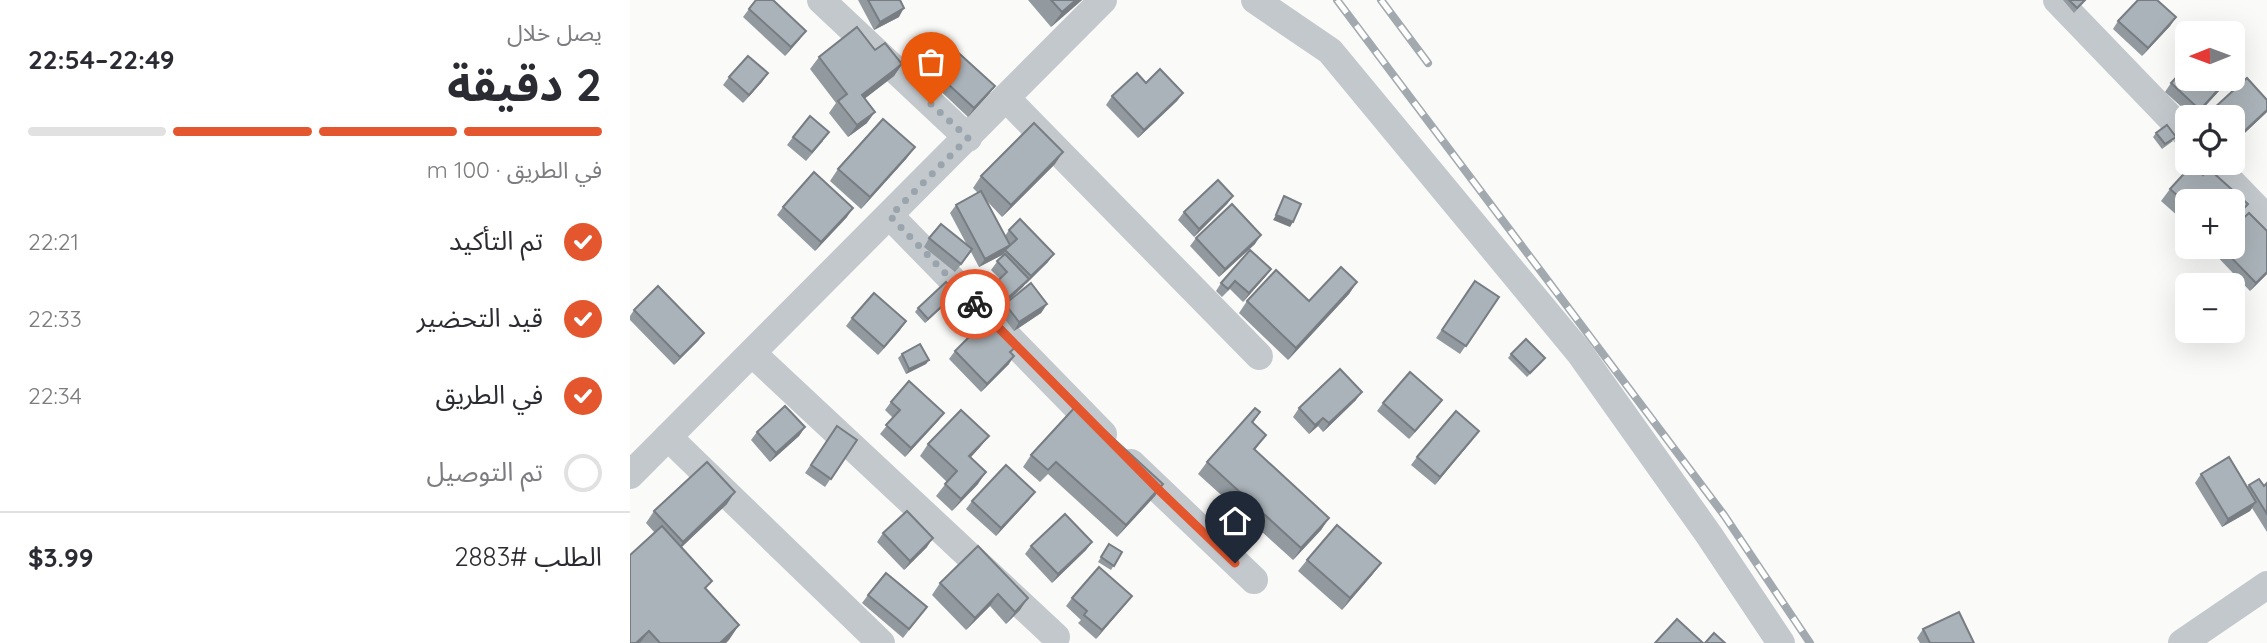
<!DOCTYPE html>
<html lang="ar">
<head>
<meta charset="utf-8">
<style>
	body { margin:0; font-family:Quicksand,"Noto Sans Arabic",sans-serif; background:#f2f2f3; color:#2b2b33; direction:rtl; height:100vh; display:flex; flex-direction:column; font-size:26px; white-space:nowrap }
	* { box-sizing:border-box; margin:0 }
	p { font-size:23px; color:#7c7c81 }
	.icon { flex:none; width:38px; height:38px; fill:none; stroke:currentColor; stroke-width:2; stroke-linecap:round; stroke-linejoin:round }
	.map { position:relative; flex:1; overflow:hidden; direction:ltr }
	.side { display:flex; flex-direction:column; background:#fff; width:630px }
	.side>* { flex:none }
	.needle { width:46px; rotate:269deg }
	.controls { position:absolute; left:1545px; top:21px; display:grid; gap:14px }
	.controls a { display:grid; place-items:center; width:70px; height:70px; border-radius:10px; background:#fff; box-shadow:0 7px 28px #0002; font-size:35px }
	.pin { position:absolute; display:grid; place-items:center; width:60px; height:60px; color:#fff; margin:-72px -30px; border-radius:50% 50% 50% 0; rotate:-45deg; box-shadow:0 0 7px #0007 }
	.pin .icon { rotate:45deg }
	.courier { position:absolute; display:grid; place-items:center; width:70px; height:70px; margin:-35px; border:5px solid #e4572e; border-radius:50%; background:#fff; color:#222; box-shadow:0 2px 9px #0007 }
	.summary em { font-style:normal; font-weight:700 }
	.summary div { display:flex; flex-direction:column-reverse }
	.summary { display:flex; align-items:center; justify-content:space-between; height:119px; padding:0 28px }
	h1 { font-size:46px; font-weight:700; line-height:52px }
	.bar { display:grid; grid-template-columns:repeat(4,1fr); gap:10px 7px; align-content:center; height:84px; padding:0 28px }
	.bar i { height:9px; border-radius:5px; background:#e1e1e2 }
	.bar .selected { background:#e4572e }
	.bar p { grid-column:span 4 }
	.line { display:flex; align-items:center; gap:18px; padding:0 28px; border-top:2px solid #e1e1e2 }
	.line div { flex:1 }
	ol { padding:0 28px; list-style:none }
	li { display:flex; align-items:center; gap:21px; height:77px }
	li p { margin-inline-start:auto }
	li .icon { padding:7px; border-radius:50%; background:#e4572e; color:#fff; stroke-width:4 }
	li:last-child { color:#7c7c81 }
	li i { width:38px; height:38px; border:4px solid #e1e1e2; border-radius:50% }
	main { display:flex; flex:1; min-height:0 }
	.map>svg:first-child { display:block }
</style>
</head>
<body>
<main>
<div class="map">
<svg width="1637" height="643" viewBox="0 0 1637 643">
	<rect width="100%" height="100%" fill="#fafaf8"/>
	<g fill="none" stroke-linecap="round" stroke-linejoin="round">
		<g stroke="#c3c8cc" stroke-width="28">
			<path d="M191,0L338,138"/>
			<path d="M625,0L700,51L949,352L1079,535L1151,643"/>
			<path d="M1427,0L1558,136"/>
			<path d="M377,99L629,356"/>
			<path d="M1583,163L1637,219"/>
			<path d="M260,216L473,434"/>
			<path d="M122,353L426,637"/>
			<path d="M38,437L251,643"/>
			<path d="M501,463L624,580"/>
			<path d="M0,475L473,0"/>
			<path d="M1552,643L1637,585"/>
		</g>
		<g stroke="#a2aab0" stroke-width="8">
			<g id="rail">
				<path d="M707,0L1094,515L1180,643"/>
				<path d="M751,0L798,63"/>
			</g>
		</g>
		<use href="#rail" stroke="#fff" stroke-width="5" stroke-dasharray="16" stroke-linecap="butt"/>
	</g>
	<g fill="#929a9f">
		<path d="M228,0H270L269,17L244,30Z"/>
		<path d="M398,0H452L421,27Z"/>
		<path d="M1433,0H1456L1444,13Z"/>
		<path d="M119,9L170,39L155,56L113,17Z"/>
		<path d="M1546,17L1540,26L1512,56L1483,29L1488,21Z"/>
		<path d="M245,50L272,64L264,76L235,98L237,123L218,137L199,113L206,103L180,69L189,57Z"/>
		<path d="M291,59L365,86L359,94L338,117L285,67Z"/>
		<path d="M138,73L113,103L93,85L99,77Z"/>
		<path d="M1595,82L1589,91L1565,117H1563L1535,92L1541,83Z"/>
		<path d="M516,83L553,93L547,101L508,138L476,105L482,96Z"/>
		<path d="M1637,100V112L1603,144V117H1577L1583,109Z"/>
		<path d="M1526,133L1543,141L1532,149L1523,137Z"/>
		<path d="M163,137L193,141L176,161L157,145Z"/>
		<path d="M285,147L276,159L231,209L200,181L208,169Z"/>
		<path d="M425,164L372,217L356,200L375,236L379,230L418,262L365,313L352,299L357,291L370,279L361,270L372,255L349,267L341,252L325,272L294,247L299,238L337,245L320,213L326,205L348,193L343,188L351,176Z"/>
		<path d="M1573,175L1618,204L1609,216L1558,201V225L1531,201L1540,189Z"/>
		<path d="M603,196L597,204L564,237L548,220L554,212Z"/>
		<path d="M153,207L217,217L185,251L147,215Z"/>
		<path d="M566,238L625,244L589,277L560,246Z"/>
		<path d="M1585,247H1603L1637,274L1620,291L1582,251Z"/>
		<path d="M635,277L613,302L600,289L592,297L586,291L591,283Z"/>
		<path d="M845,281L869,297L830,354L806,338Z"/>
		<path d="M727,282L719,294L658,360L609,313L617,301H679Z"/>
		<path d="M323,297L295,323L285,312L288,308Z"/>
		<path d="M375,304H417L411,313L384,331L369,312Z"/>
		<path d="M4,310L74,333L68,341L44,365L0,320V316Z"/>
		<path d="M222,318L270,330L248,355L216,326Z"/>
		<path d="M325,351L379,364L351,392L319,359Z"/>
		<path d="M272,354L299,360L296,364L276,374L268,358Z"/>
		<path d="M881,354L912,362L897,377L878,358Z"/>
		<path d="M726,400L693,432L688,426L679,434L663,417L669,408Z"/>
		<path d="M261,402L314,413L308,421L275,457L250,434L263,418L255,410Z"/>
		<path d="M753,403L806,408L779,439L747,411Z"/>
		<path d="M630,412L623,423L636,435L625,450L699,518L691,530L663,560L568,474L577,462Z"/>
		<path d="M207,426L227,440L195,487L175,473Z"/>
		<path d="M175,427L169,436L140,462L121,440L127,432Z"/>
		<path d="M359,436L350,447L340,458L348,484L322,511L306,496L317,482L290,456L298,444Z"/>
		<path d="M843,439L805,485L781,465L787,457Z"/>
		<path d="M401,455L533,484L525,496L487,537L418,474L410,482L393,467Z"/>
		<path d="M1571,474L1617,488L1619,485L1634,486L1637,483V532L1622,508L1620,511L1592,527L1565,483Z"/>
		<path d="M399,500L366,536L336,509L342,501Z"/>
		<path d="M97,504L52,547L76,589L109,625L96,643H0L25,533L16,523L24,511Z"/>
		<path d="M253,533L297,547L274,570L247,542Z"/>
		<path d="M462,542L456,550L422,583L395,554L401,546Z"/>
		<path d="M479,544L492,552L481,570L468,562Z"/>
		<path d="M348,546L390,610L376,624L360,606L336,630L302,595L310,583Z"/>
		<path d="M677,560L751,563L742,575L712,610L668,571Z"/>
		<path d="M238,595L297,607L273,638L232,603Z"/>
		<path d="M502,596L466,639L448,623L451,620L436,606L442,598Z"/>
		<path d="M1293,629L1344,643H1290L1287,638Z"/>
	</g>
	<g fill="#777d82">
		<path d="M446,0H452L421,27L432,12Z"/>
		<path d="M274,8L269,17L244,30L250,22Z"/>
		<path d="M1546,17L1540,26L1512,56L1518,48Z"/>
		<path d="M176,31L170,39L155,56L161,47Z"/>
		<path d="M272,64L264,76L224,107L232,95Z"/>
		<path d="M138,73L132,82L113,103L119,95Z"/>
		<path d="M1595,82L1589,91L1565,117L1570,110Z"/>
		<path d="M365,86L359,94L338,117L344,108Z"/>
		<path d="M553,93L547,101L508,138L514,130Z"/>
		<path d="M1637,110V112L1603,144L1608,137Z"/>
		<path d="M245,112L237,123L218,137L227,125Z"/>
		<path d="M285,147L276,159L231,209L240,197Z"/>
		<path d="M433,152L425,164L372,217L381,205Z"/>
		<path d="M603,196L597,204L564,237L569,229Z"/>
		<path d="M1618,204L1609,216L1603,223V220Z"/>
		<path d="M223,208L217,217L185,251L191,242Z"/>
		<path d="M646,215L663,222L660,227L643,220Z"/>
		<path d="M631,235L625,244L589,277L595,269Z"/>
		<path d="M380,245L372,255L349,267L355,259Z"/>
		<path d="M424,254L418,262L395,285L401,276Z"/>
		<path d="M641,269L635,277L613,302L619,293Z"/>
		<path d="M1637,272V274L1620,291L1626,283Z"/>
		<path d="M399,279L393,287L365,313L370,305Z"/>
		<path d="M727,282L719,294L658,360L666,348Z"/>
		<path d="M326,293L323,297L295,323L298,319Z"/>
		<path d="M417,304L411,313L384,331L389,322Z"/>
		<path d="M276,321L270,330L248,355L254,347Z"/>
		<path d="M74,333L68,341L44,365L50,357Z"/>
		<path d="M384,356L379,364L351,392L357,384Z"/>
		<path d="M299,360L296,364L276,374L279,369Z"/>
		<path d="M732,392L726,400L693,432L699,423Z"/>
		<path d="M812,400L806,408L779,439L785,431Z"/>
		<path d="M314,413L308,421L275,457L281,448Z"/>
		<path d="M693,418L688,426L679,434L685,425Z"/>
		<path d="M175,427L169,436L140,462L146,453Z"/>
		<path d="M849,431L843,439L805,485L810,477Z"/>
		<path d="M359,436L350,447L331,468L339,456Z"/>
		<path d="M356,472L348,484L322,511L331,499Z"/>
		<path d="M533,484L525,496L487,537L496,525Z"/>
		<path d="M105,492L97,504L44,554L53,542Z"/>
		<path d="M405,492L399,500L366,536L371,528Z"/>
		<path d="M1626,502L1620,511L1592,527L1598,519Z"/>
		<path d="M699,518L691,530L663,560L671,548Z"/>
		<path d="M303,538L297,547L274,570L280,561Z"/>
		<path d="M462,542L456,550L422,583L428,574Z"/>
		<path d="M751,563L742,575L712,610L720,598Z"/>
		<path d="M368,594L360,606L336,630L345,618Z"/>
		<path d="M502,596L496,604L466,639L472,630Z"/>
		<path d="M398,598L390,610L376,624L385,612Z"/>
		<path d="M109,625L99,640L96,643H90Z"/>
		<path d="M19,631L10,643H6Z"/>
	</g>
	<g fill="#aab3b9" stroke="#777d82" stroke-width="2">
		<path d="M126,0H143L176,31L161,47L119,9Z"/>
		<path d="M238,0H270L274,8L250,22Z"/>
		<path d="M421,0H446L432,12Z"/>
		<path d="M1439,0H1455L1447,8Z"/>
		<path d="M1508,0H1527L1546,17L1518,48L1488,21Z"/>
		<path d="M227,27L245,50L255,43L272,64L232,95L245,112L227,125L208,101L217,94L189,57Z"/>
		<path d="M311,37L365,86L344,108L291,59Z"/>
		<path d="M118,56L138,73L119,95L99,77Z"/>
		<path d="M1558,65V79H1591L1595,82L1570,110L1541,83Z"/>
		<path d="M530,69L553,93L514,130L482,96L507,73L516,83Z"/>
		<path d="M1617,78L1637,100V110L1608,137L1603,132V117H1590L1583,109Z"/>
		<path d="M180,116L199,132L182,152L163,137Z"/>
		<path d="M253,119L285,147L240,197L208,169Z"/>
		<path d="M404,123L433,152L381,205L351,176Z"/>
		<path d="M1537,125L1546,137L1535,144L1526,133Z"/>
		<path d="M1562,165L1573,175L1578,168L1618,204L1603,220V201H1558V205L1540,189Z"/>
		<path d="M184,172L223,208L191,242L153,207Z"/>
		<path d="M588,180L603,196L569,229L554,212Z"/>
		<path d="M351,191L380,245L355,259L326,205Z"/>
		<path d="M654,196L671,204L663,222L646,215Z"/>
		<path d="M602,204L631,235L595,269L566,238Z"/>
		<path d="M1619,213L1637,231V272L1626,283L1591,247H1603V228Z"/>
		<path d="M390,219L424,254L401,276L375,250L387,239L379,230Z"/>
		<path d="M311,224L342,249L331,264L299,238Z"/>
		<path d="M620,250L641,269L619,293L605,281L598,289L591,283Z"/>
		<path d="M375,254L399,279L370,305L357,291L377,272L367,261Z"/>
		<path d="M711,267L727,282L666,348L617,301L646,270L679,301Z"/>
		<path d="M845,281L869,297L836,346L812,330Z"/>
		<path d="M316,282L326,293L298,319L288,308Z"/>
		<path d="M401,283L417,304L389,322L375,304Z"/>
		<path d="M28,286L74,333L50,357L4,310Z"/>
		<path d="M244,293L276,321L254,347L222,318Z"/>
		<path d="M361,315L389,344L380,352L384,356L357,384L325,351Z"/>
		<path d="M896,339L915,358L900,373L881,354Z"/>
		<path d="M290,344L299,360L279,369L272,354Z"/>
		<path d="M710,369L732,392L699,423L693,418L685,425L669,408Z"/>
		<path d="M780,372L812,400L785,431L753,403Z"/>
		<path d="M279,381L314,413L281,448L256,425L270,410L261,402Z"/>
		<path d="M447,405L533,484L496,525L426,462L418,470L401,455Z"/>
		<path d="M155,406L175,427L146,453L127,432Z"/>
		<path d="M625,408L630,412L622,422L636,435L624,449L699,518L671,548L577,462Z"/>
		<path d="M331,410L359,436L339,456L356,472L331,499L315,484L327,471L298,444Z"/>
		<path d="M826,411L849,431L810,477L787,457Z"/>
		<path d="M207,426L227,440L201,479L181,465Z"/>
		<path d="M1599,457L1626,502L1598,519L1571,474Z"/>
		<path d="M77,462L105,492L53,542L24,511Z"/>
		<path d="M376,465L405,492L371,528L342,501Z"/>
		<path d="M1629,479L1634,486L1637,483V514L1619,485Z"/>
		<path d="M277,511L303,538L280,561L253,533Z"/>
		<path d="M435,514L462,542L428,574L401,546Z"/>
		<path d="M707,525L751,563L720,598L677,560Z"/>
		<path d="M32,526L82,581L75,588L109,625L90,643H30L19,631L6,643H0V555Z"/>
		<path d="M479,544L492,552L484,566L471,557Z"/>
		<path d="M348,546L398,598L385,612L368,594L345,618L310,583Z"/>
		<path d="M469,567L502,596L472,630L454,615L457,611L442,598Z"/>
		<path d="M256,573L297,607L279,629L238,595Z"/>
		<path d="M1329,612L1344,643H1300L1293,629Z"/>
		<path d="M1047,619L1073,643H1025Z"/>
		<path d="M1084,633L1095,643H1075Z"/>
	</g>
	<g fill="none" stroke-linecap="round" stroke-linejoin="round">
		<path stroke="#99a4ac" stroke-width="7" stroke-dasharray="0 12.6" d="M301,104L338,138L260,216L345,304"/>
		<path stroke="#e4572e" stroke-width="9" d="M345,304L531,492L605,563"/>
	</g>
</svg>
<div class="controls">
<a><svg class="needle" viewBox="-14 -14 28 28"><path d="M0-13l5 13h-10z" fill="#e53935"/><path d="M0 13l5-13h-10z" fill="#7c7c81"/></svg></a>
<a><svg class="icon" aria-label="locate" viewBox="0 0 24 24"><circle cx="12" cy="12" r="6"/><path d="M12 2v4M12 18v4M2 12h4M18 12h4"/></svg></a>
<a>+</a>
<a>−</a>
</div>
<div class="pin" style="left:301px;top:104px;background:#ea580c"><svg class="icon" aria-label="bag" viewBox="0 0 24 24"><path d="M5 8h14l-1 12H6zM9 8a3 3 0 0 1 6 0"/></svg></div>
<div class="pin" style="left:605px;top:563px;background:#1f2937"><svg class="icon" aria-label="home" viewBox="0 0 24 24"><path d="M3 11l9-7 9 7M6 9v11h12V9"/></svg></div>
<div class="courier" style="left:345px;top:304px"><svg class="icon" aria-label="bike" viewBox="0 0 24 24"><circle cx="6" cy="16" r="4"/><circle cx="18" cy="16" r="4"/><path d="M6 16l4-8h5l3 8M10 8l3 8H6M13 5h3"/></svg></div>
</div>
<section class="side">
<div class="summary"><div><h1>2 دقيقة</h1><p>يصل خلال</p></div><em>22:49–22:54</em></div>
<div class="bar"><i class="selected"></i><i class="selected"></i><i class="selected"></i><i></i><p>في الطريق · 100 m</p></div>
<ol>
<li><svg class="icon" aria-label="check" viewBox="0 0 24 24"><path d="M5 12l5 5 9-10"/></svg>تم التأكيد<p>22:21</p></li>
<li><svg class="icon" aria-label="check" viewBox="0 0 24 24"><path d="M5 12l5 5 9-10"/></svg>قيد التحضير<p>22:33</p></li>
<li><svg class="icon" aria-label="check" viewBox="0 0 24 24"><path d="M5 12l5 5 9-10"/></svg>في الطريق<p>22:34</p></li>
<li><i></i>تم التوصيل</li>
</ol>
<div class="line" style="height:91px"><div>الطلب #2883</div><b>$3.99</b></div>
</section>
</main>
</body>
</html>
